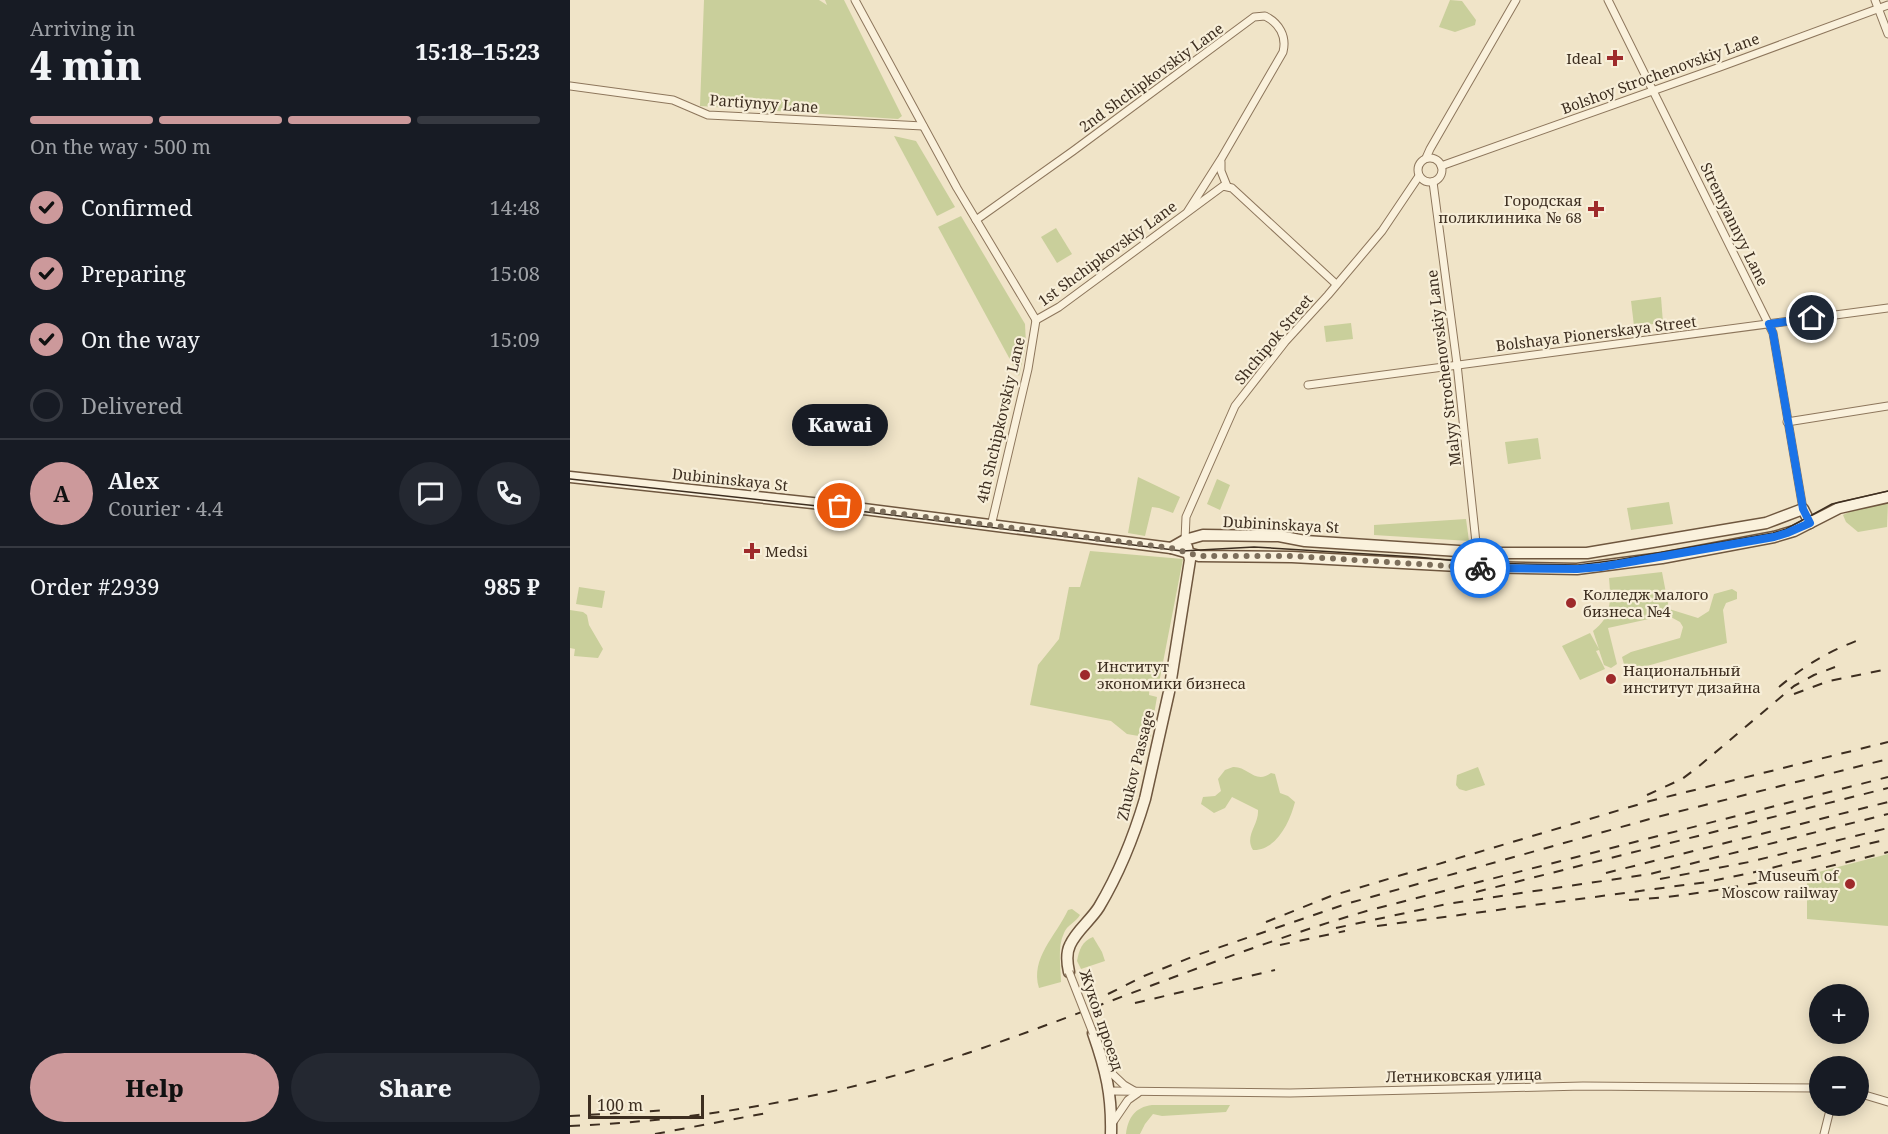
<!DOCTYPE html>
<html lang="en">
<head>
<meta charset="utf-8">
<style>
	body { margin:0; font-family:"Noto Serif",serif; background:#242831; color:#f1f3f6; height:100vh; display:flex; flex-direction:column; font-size:22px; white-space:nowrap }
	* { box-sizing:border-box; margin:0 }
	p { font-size:20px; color:#9ea1a6 }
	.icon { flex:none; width:33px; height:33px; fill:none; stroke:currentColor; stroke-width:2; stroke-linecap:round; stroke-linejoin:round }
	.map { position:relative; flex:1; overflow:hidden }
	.details { display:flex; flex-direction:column; background:#171b24; width:570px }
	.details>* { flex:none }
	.buttons { position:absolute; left:1239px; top:984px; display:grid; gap:12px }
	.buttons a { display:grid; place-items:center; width:60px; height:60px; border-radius:50%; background:#171b24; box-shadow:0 3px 15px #0003; font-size:30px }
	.scale { position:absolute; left:18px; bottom:15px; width:116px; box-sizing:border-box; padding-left:6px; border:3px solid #3d2e20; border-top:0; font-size:16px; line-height:21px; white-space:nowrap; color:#3d2e20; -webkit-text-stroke:4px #f7eed8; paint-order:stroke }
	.pin { position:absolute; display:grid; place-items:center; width:51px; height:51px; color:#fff; margin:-26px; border:3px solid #fff; border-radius:50%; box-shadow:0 2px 6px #0007 }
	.courier { position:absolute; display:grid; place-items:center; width:60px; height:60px; margin:-30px; border:4px solid #1a73e8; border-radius:50%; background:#fff; color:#222; box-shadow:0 2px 8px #0007 }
	.bubble { position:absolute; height:42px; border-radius:21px; background:#171b24; box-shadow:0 3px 15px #0003; font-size:20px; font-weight:800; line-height:42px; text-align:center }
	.headline em { font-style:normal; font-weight:800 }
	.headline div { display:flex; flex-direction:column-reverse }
	.headline { display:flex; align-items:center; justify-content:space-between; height:102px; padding:0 30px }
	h1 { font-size:39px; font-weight:800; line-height:45px }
	.bar { display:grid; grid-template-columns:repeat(4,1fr); gap:9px 6px; align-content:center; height:72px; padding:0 30px }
	.bar i { height:8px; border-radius:4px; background:#363941 }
	.bar .selected { background:#cc999b }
	.bar p { grid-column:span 4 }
	.line { display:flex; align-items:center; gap:15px; padding:0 30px; border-top:2px solid #363941 }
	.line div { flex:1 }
	.round { display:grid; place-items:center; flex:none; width:63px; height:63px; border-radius:32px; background:#242831 }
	ol { padding:0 30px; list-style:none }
	li { display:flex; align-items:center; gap:18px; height:66px }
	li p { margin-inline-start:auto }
	li .icon { padding:6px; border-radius:50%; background:#cc999b; color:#111; stroke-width:4 }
	li:last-child { color:#9ea1a6 }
	li i { width:33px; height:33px; border:3px solid #363941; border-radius:50% }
	.button { display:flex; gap:12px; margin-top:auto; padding:12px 30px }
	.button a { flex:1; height:69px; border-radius:36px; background:#cc999b; color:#111; font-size:24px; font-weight:800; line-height:69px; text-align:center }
	.button a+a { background:#242831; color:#f1f3f6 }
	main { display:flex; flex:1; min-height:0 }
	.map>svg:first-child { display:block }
</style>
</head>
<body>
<main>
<section class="details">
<div class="headline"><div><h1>4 min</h1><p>Arriving in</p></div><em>15:18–15:23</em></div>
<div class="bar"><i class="selected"></i><i class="selected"></i><i class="selected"></i><i></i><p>On the way · 500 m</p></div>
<ol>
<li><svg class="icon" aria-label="check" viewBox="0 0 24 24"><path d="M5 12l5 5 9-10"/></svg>Confirmed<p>14:48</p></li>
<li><svg class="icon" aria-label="check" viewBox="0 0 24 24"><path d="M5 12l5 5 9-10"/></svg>Preparing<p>15:08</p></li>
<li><svg class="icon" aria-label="check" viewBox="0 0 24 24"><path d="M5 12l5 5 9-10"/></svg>On the way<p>15:09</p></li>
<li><i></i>Delivered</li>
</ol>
<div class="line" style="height:108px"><b class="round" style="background:#cc999b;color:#111">A</b><div><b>Alex</b><p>Courier · 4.4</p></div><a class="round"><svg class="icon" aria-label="chat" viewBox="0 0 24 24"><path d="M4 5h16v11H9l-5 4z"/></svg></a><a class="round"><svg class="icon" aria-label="phone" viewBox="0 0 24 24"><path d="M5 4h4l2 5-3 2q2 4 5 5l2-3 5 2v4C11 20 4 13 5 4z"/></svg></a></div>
<div class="line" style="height:78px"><div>Order #2939</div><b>985 ₽</b></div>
<div class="button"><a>Help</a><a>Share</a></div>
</section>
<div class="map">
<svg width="1318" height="1134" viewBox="0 0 1318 1134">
	<rect width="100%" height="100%" fill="#f0e4c8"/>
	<g fill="#c9cf9b">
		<path d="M134,0H249L257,5L255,0H274L332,116L328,119L130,106Z"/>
		<path d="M880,0L892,1L906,20L905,25L885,32L869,27Z"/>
		<path d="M324,136L346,141L385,207L367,216Z"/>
		<path d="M391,216L455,324L456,344L449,376L368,227Z"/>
		<path d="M486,228L502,254L487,263L471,237Z"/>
		<path d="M1091,297L1093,323L1064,326L1061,301Z"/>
		<path d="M781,323L783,339L756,342L754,326Z"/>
		<path d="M968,438L971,459L938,464L935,442Z"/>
		<path d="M568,477L610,497L603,513L589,508L582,507L575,536L558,533Z"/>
		<path d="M647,479L660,485L650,510L637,504Z"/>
		<path d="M1099,502L1103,524L1061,530L1057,508Z"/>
		<path d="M1318,502L1317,527L1288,532L1276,522L1273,515L1287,508Z"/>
		<path d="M896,519L899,541L804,535V525Z"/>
		<path d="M520,551L613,559L589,683L580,682L579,695L587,697L580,738L557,734L541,721L460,705L468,665L489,639L499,587H510Z"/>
		<path d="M1092,572L1099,609L1128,618L1139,611L1144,594L1162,589L1167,592V599L1156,603L1153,610L1157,643L1077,666L1055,668L1052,657L1061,652L1110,638L1113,627L1110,622L1097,615L1038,628L1047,664L1041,668L1034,665L1029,650L1026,651L1035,669L1010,680L992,646L1020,633L1029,649L1023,631C1042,617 1041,600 1039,578Z"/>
		<path d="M9,587L35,591L32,608L6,604Z"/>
		<path d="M0,610L13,612L17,615L19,625L33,649L28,658L4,656L5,649L0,648Z"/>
		<path d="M663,767C678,766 685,785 701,773L705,774L710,793L718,796L725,802C720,822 706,851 683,850C674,836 689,825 688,810L662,797L655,808L644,813L631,804L633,797L645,796L651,791L648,779L655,770Z"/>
		<path d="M908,767L915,785L896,791L889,789L886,785L887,775Z"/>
		<path d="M1318,854V926L1237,919V875Z"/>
		<path d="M502,909L510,915C506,922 497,925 494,933C487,947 491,967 491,982L469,988C460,958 486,936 498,910Z"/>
		<path d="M523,937L532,952L535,961L511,969L507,961C509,950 512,941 523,937Z"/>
		<path d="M582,1105H660L656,1112L592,1116L583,1114L575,1124L570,1134H556C558,1118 565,1107 582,1105Z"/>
	</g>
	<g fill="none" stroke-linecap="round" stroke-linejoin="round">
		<g stroke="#8d765c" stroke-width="9">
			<g id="street">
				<path d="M285,0L387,188L466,320"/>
				<path d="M1038,0L1203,333L1233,509"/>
				<path d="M1305,0L1318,34"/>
				<path d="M0,86L103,100L138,115L353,126"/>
				<circle cx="860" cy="170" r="12"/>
				<path d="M856,158L860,149L946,0"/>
				<path d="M651,162V171L657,186"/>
				<path d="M871,166L1150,67L1318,5"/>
				<path d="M863,182L887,364L907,552"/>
				<path d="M406,220L503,151L684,17L695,16C709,23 717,36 713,52L651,159L618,211"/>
				<path d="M466,320L489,307L653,186L662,188L766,284"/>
				<path d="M738,385L1318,308"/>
				<path d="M1217,422L1318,406"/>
				<path d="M421,526L458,369L466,320"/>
				<path d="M615,540L616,517L665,406L715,342L758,295L812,231L849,176"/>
				<path d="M535,1067L554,1085L566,1092"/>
				<path d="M540,1091L720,1093L1013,1086L1250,1088"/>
				<path d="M1288,1093L1318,1102"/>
				<path d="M543,1122L558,1100L568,1093"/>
				<path d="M1254,1134L1261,1106"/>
			</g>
		</g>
		<g stroke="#6f573f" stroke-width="13">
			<g id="secondary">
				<path d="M0,477L270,506L601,548L629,556L722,557L907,567L1007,569L1092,558L1204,537L1224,531L1269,508L1318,497"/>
				<path d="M601,548L615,540L633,535L709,536L735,541L919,553H1017L1196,523L1233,509L1240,523"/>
				<path d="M499,972C497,963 496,953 500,945C506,931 521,920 529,907C548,875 564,836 575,799L599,692L620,560L617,547"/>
				<path d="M523,1033C536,1070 542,1095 541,1134"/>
			</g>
		</g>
		<use href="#street" stroke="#faf1dc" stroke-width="7"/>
		<use href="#secondary" stroke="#faf1dc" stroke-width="10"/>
		<path stroke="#3d2e20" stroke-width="1.5" d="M0,479L257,507L612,551L684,547L846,557L909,563L1008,565L1047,560L1203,533L1216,529L1262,504L1318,491"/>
		<g stroke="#3d2e20" stroke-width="2" stroke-dasharray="10 10" stroke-linecap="butt">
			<path d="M1209,687C1238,663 1259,651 1294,638"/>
			<path d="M1224,694L1259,681L1318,669"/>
			<path d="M1077,795L1112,779L1128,767L1224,686L1244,675L1265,667"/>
			<path d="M1036,873L1318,802"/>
			<path d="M1090,879L1179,862L1318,828"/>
			<path d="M906,892L1318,788"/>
			<path d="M1059,900C1148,895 1232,873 1318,852"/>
			<path d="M696,922L761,896L1080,801L1318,742"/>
			<path d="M807,926L1137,882L1181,873L1318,839"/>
			<path d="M766,928L877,904L1080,874L1318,814"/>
			<path d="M710,945L775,931"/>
			<path d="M538,994L574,976L627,955L776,904L1087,817L1318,759"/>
			<path d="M565,1003L705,970"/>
			<path d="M0,1116L99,1110"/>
			<path d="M0,1126C134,1120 268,1097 395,1054C531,1008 662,950 800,910L1318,777"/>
			<path d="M85,1134L202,1112"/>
		</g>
		<g stroke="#8d765c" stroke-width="9" stroke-linecap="butt">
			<path id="street-bridge" d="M499,972L523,1033"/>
		</g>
		<use href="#street-bridge" stroke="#faf1dc" stroke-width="7"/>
	</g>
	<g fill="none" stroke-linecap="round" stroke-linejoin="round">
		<path stroke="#7c6e5b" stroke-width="6" stroke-dasharray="0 10.8" d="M270,506L601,548L629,556H722L910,568"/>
		<path stroke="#1a73e8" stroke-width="8" d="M910,568L1007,569L1031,567L1204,537L1217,533L1240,523L1233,509L1203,333L1199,324L1242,318"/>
	</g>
	<g fill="#9e2a2b" stroke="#f7eed8" stroke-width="2">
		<path d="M1042 49h6v6h6v6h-6v6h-6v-6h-6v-6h6z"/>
		<path d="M1023 200h6v6h6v6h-6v6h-6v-6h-6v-6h6z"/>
		<path d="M179 542h6v6h6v6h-6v6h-6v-6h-6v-6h6z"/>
		<circle cx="1001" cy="603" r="6"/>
		<circle cx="515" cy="675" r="6"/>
		<circle cx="1041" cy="679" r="6"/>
		<circle cx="1280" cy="884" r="6"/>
	</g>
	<g text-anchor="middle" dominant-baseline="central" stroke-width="4.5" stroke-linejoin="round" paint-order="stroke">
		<g font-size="15" fill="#3d2e20" stroke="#f7eed8" text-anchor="start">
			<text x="1032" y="58" text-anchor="end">Ideal</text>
			<text x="1012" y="200" text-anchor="end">Городская<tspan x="1012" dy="17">поликлиника № 68</tspan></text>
			<text x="195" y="551">Medsi</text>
			<text x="1013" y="594">Колледж малого<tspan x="1013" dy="17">бизнеса №4</tspan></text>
			<text x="527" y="666">Институт<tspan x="527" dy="17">экономики бизнеса</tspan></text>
			<text x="1053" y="670">Национальный<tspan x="1053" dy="17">институт дизайна</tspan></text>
			<text x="1268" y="875" text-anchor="end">Museum of<tspan x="1268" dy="17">Moscow railway</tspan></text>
		</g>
		<g font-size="15" fill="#3d2e20" stroke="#f7eed8">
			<text transform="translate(1090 73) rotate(-20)">Bolshoy Strochenovskiy Lane</text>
			<text transform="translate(581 77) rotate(-36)">2nd Shchipkovskiy Lane</text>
			<text transform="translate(194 103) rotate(4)">Partiynyy Lane</text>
			<text transform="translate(1165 224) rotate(64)">Stremyannyy Lane</text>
			<text transform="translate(537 253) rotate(-36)">1st Shchipkovskiy Lane</text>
			<text transform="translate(1026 333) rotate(-7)">Bolshaya Pionerskaya Street</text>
			<text transform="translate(703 339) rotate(-50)">Shchipok Street</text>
			<text transform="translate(873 368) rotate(-97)">Malyy Strochenovskiy Lane</text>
			<text transform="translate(430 420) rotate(-77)">4th Shchipkovskiy Lane</text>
			<text transform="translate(160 479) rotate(6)">Dubininskaya St</text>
			<text transform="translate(711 524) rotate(3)">Dubininskaya St</text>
			<text transform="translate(565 765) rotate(-76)">Zhukov Passage</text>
			<text transform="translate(532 1020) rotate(71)">Жуков проезд</text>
			<text transform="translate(894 1075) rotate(-1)">Летниковская улица</text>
		</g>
	</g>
</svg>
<div class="buttons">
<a>+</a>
<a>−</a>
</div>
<div class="scale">100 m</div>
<div class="pin" style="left:270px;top:506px;background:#ea580c"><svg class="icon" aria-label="bag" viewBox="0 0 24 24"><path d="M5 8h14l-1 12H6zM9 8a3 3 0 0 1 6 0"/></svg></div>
<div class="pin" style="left:1242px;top:318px;background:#1f2937"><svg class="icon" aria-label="home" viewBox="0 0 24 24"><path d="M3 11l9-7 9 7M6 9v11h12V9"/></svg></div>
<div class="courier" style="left:910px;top:568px"><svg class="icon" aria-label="bike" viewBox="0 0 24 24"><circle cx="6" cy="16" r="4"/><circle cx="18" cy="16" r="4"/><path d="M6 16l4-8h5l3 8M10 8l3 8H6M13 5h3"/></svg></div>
<div class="bubble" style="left:222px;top:404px;width:96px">Kawai</div>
</div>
</main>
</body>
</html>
